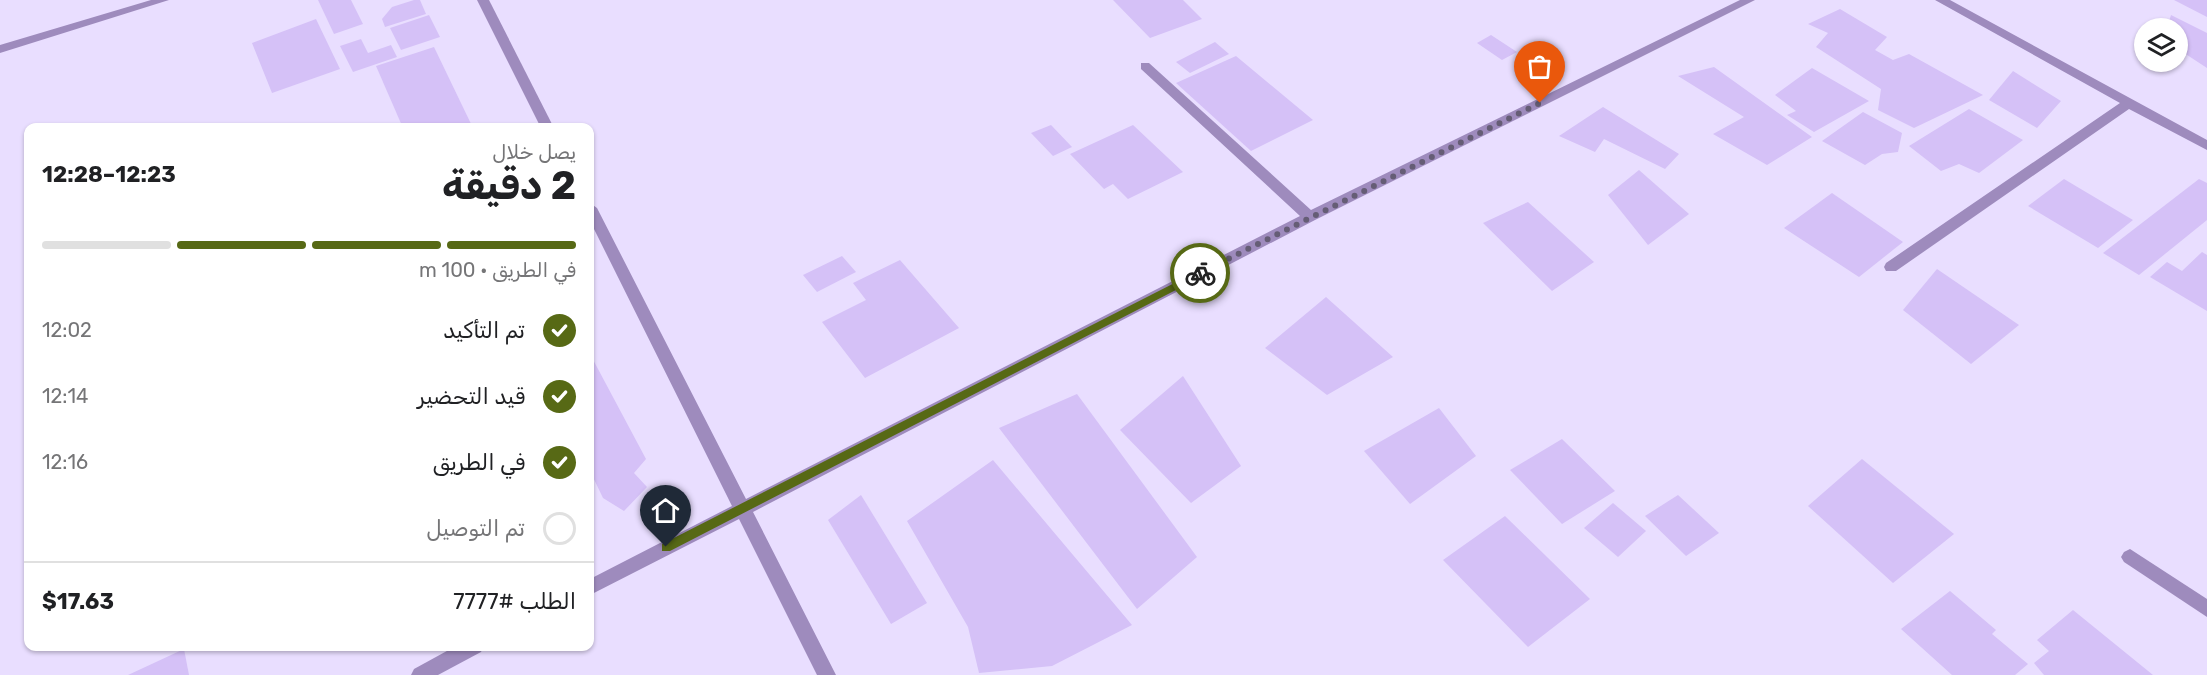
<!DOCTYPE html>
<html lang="ar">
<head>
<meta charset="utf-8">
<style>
	body { margin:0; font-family:Rubik,Cairo,sans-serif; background:#f6f6f6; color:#202124; direction:rtl; height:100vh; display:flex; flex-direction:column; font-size:22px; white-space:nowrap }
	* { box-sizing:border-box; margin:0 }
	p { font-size:20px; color:#757577 }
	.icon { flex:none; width:33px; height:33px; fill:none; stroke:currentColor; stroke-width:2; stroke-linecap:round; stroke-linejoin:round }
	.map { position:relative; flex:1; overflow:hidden; direction:ltr }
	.sheet { position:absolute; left:24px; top:123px; width:570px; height:528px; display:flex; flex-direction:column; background:#fff; border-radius:12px; box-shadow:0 2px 4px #0004; direction:rtl }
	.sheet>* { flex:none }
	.tools { position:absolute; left:2134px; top:18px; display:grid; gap:12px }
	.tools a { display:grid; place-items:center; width:54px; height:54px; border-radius:50%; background:#fff; box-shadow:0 2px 4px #0004; font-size:30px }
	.pin { position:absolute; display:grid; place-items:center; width:51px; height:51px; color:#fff; margin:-62px -26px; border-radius:50% 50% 50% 0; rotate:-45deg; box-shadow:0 0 6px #0007 }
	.pin .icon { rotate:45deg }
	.courier { position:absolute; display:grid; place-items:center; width:60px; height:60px; margin:-30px; border:4px solid #576915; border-radius:50%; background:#fff; color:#222; box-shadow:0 2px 8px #0007 }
	.headline em { font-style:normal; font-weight:700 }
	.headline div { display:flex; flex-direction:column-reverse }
	.headline { display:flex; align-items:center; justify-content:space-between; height:102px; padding:0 18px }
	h1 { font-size:39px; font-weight:700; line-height:45px }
	.bar { display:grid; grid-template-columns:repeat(4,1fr); gap:9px 6px; align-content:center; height:72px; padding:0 18px }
	.bar i { height:8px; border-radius:4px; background:#e0e0e0 }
	.bar .selected { background:#576915 }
	.bar p { grid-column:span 4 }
	.line { display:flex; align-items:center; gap:15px; padding:0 18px; border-top:2px solid #e0e0e0 }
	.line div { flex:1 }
	ol { padding:0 18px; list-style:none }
	li { display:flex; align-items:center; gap:18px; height:66px }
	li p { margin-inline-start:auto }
	li .icon { padding:6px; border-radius:50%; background:#576915; color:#fff; stroke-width:4 }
	li:last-child { color:#757577 }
	li i { width:33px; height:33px; border:3px solid #e0e0e0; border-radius:50% }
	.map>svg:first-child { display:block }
</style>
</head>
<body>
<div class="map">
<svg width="2207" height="675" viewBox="0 0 2207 675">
	<rect width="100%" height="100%" fill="#e9deff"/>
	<g fill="#d5c1f7">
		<path d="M318,0H351L363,24L334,34Z"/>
		<path d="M414,0H420L426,14L385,27L382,19L392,7Z"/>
		<path d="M1113,0H1183L1202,19L1150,38Z"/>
		<path d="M2174,0H2207V17Z"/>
		<path d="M1840,9L1887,37L1875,50L1893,60L1909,54L1983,95L1914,128L1878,110L1881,89L1816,47L1828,33L1808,24Z"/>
		<path d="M429,15L440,37L401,50L390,28Z"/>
		<path d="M2171,15L2207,33V68L2178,49V28H2167Z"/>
		<path d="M316,19L340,69L272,93L252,43Z"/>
		<path d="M1491,35L1517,52L1502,60L1477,43Z"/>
		<path d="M361,39L368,53L391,45L397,57L353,72L340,46Z"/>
		<path d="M1215,42L1229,54L1190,73L1176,62Z"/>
		<path d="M434,47L473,128H403L376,66Z"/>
		<path d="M1236,56L1313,120L1251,151L1176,83Z"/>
		<path d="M1714,67L1812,137L1767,165L1713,134L1744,117L1678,76Z"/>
		<path d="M1812,68L1869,101L1814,132L1787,115L1796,111L1775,95Z"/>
		<path d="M2013,71L2061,101L2037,128L1989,100Z"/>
		<path d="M1603,107L1679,154L1665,169L1604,139L1595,152L1559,136Z"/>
		<path d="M1969,109L2023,140L1979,173L1959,164L1941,171L1909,146Z"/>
		<path d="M1863,112L1902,133L1898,152L1882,154L1865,165L1822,141Z"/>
		<path d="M1051,125L1072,147L1053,156L1031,133Z"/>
		<path d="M1133,125L1183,172L1128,199L1113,184L1104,189L1070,154Z"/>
		<path d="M1639,170L1689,214L1648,245L1608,195Z"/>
		<path d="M2064,179L2133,220L2098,248L2028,206Z"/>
		<path d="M2199,179L2207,183V220L2139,275L2103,253Z"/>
		<path d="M1832,193L1903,242L1859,277L1784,228Z"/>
		<path d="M1528,202L1594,262L1552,291L1483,223Z"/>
		<path d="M2202,252L2207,255V311L2150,277L2167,262L2182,271Z"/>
		<path d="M842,256L856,272L817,292L803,275Z"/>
		<path d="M900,260L959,328L865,378L822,322L866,300L853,283Z"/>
		<path d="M1937,269L2019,325L1971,364L1903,310Z"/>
		<path d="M1326,297L1393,357L1327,395L1265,348Z"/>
		<path d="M590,354L646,459L634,473L647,487L624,511L603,498L590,471Z"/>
		<path d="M1183,376L1241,466L1191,503L1120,430Z"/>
		<path d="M1077,394L1197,557L1137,609L999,428Z"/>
		<path d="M1439,408L1476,456L1410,504L1364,451Z"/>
		<path d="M1562,439L1615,491L1562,524L1510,470Z"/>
		<path d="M1862,459L1954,534L1893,583L1808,506Z"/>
		<path d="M993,460L1132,625L1052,666L979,673L968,627L907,521Z"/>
		<path d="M861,495L927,603L891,624L828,520Z"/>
		<path d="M1678,495L1719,533L1686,556L1645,516Z"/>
		<path d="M1613,503L1646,531L1618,557L1584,528Z"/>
		<path d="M1505,516L1590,599L1528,647L1443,560Z"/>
		<path d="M1950,591L1996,630L1992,634L2028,664L2015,675H1952L1901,629Z"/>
		<path d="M2073,610L2153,675H2044L2034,663L2049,651L2037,640Z"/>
		<path d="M184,649L189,675H128Z"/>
	</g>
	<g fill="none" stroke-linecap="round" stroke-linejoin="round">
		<path fill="#9e8bbd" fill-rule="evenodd" d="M2130,549L2207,599V617L2124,562L2121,557L2124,552Z"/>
		<g fill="#9e8bbd" fill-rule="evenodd">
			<path d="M151,0H169L0,53V45Z"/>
			<path d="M477,0H489L554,128H541Z"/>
			<path d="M1740,0H1755L1315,220L753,512L836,675H817L739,519L590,595V579L732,506L590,221V203L597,208L746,499L1300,216L1141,69V63H1149L1311,210Z"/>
			<path d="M1935,0H1950L2207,140V150L2129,109L1896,271H1886L1884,267L1886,263L2120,103Z"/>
			<path d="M456,646H484L481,652L438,675H411L414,669Z"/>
		</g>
	</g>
	<path fill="#576915" d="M1200,270L1204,273L1203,276L670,551H662V544Z"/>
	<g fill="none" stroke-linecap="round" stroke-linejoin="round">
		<path stroke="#655d75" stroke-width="6" stroke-dasharray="0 10.8" d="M1200,273L1540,103"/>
	</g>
</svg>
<div class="tools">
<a><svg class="icon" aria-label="layers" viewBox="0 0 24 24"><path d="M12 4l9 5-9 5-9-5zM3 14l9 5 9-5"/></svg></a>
</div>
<div class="pin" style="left:1540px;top:103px;background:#ea580c"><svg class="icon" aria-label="bag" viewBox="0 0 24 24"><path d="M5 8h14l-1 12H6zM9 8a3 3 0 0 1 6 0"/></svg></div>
<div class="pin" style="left:666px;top:547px;background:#1f2937"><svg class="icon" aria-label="home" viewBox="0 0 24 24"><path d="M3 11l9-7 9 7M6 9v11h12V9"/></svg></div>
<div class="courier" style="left:1200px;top:273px"><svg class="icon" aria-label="bike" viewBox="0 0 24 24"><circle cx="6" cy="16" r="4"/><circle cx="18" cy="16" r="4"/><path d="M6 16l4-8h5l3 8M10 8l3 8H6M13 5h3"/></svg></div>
<section class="sheet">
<div class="headline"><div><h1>2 دقيقة</h1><p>يصل خلال</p></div><em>12:23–12:28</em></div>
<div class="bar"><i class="selected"></i><i class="selected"></i><i class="selected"></i><i></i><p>في الطريق · 100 m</p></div>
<ol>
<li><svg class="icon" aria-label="check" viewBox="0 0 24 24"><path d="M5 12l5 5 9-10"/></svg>تم التأكيد<p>12:02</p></li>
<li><svg class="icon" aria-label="check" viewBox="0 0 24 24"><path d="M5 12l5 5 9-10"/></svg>قيد التحضير<p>12:14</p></li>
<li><svg class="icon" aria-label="check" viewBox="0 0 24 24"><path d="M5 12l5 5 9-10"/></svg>في الطريق<p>12:16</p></li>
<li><i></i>تم التوصيل</li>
</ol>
<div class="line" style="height:78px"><div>الطلب #7777</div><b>$17.63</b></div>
</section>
</div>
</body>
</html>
